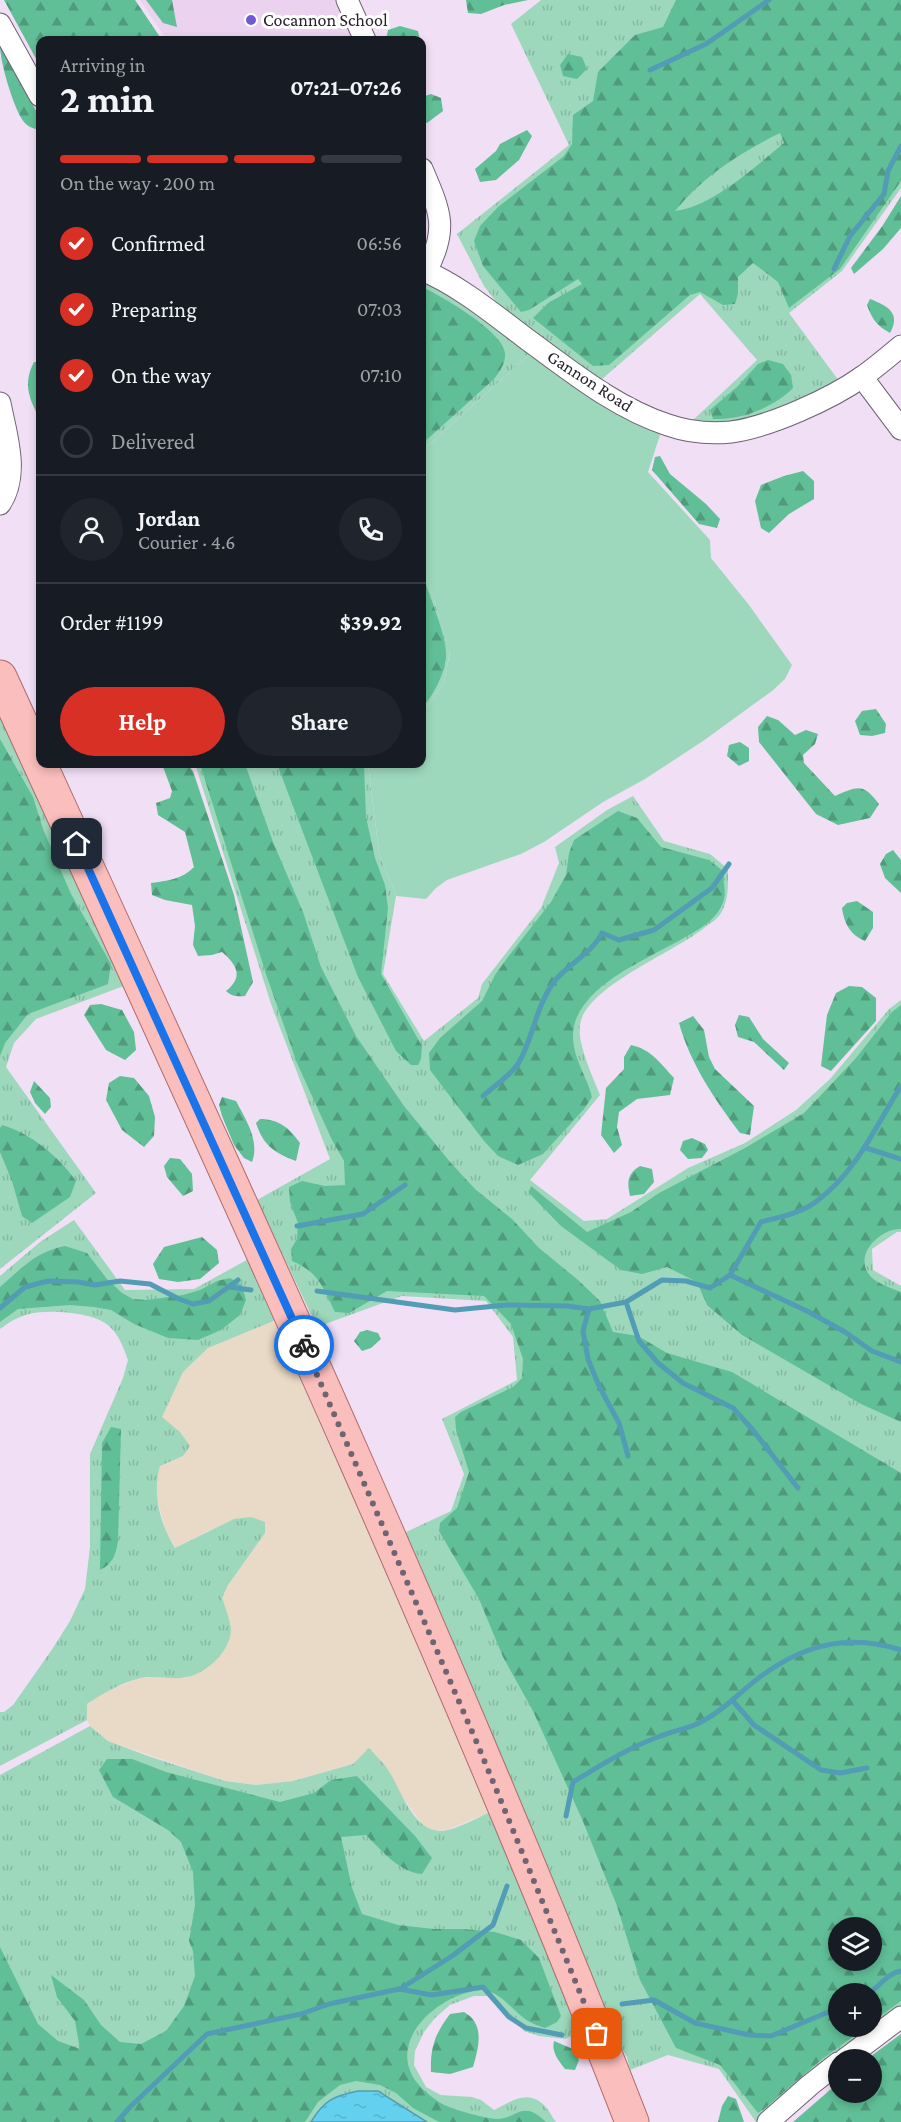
<!DOCTYPE html>
<html lang="en">
<head>
<meta charset="utf-8">
<style>
	body { margin:0; font-family:"Crimson Pro",serif; background:#20242c; color:#f1f3f6; height:100vh; display:flex; flex-direction:column; font-size:22px; white-space:nowrap }
	* { box-sizing:border-box; margin:0 }
	p { font-size:20px; color:#9ea1a6 }
	.icon { flex:none; width:33px; height:33px; fill:none; stroke:currentColor; stroke-width:2; stroke-linecap:round; stroke-linejoin:round }
	.map { position:relative; flex:1; overflow:hidden }
	.side { position:absolute; left:36px; top:36px; width:390px; height:732px; display:flex; flex-direction:column; background:#171b24; border-radius:12px; box-shadow:0 3px 9px #0003 }
	.side>* { flex:none }
	.controls { position:absolute; left:828px; top:1917px; display:grid; gap:12px }
	.controls a { display:grid; place-items:center; width:54px; height:54px; border-radius:50%; background:#171b24; box-shadow:0 3px 9px #0003; font-size:30px }
	.pin { position:absolute; display:grid; place-items:center; width:51px; height:51px; color:#fff; margin:-26px; border-radius:12px; box-shadow:0 3px 9px #0006 }
	.courier { position:absolute; display:grid; place-items:center; width:60px; height:60px; margin:-30px; border:4px solid #1a73e8; border-radius:50%; background:#fff; color:#222; box-shadow:0 2px 8px #0007 }
	.headline em { font-style:normal; font-weight:700 }
	.headline div { display:flex; flex-direction:column-reverse }
	.headline { display:flex; align-items:center; justify-content:space-between; height:102px; padding:0 24px }
	h1 { font-size:39px; font-weight:700; line-height:45px }
	.bar { display:grid; grid-template-columns:repeat(4,1fr); gap:9px 6px; align-content:center; height:72px; padding:0 24px }
	.bar i { height:8px; border-radius:4px; background:#363941 }
	.bar .current { background:#d93025 }
	.bar p { grid-column:span 4 }
	.line { display:flex; align-items:center; gap:15px; padding:0 24px; border-top:2px solid #363941 }
	.line div { flex:1 }
	.round { display:grid; place-items:center; flex:none; width:63px; height:63px; border-radius:32px; background:#20242c }
	ol { padding:0 24px; list-style:none }
	li { display:flex; align-items:center; gap:18px; height:66px }
	li p { margin-inline-start:auto }
	li .icon { padding:6px; border-radius:50%; background:#d93025; color:#fff; stroke-width:4 }
	li:last-child { color:#9ea1a6 }
	li i { width:33px; height:33px; border:3px solid #363941; border-radius:50% }
	.button { display:flex; gap:12px; margin-top:auto; padding:12px 24px }
	.button a { flex:1; height:69px; border-radius:36px; background:#d93025; color:#fff; font-size:24px; font-weight:700; line-height:69px; text-align:center }
	.button a+a { background:#20242c; color:#f1f3f6 }
	.map>svg:first-child { display:block }
</style>
</head>
<body>
<div class="map">
<svg width="901" height="2122" viewBox="0 0 901 2122">
	<defs>
		<pattern id="grass-tufts" width="24" height="20" patternUnits="userSpaceOnUse" patternTransform="scale(1.5)"><rect width="24" height="20" fill="#9dd8bc"/><path d="M3 7l-1-3M5 7V3M7 7l1-3M15 17l-1-3M17 17v-4M19 17l1-3" fill="none" stroke="#87b9a2"/></pattern>
		<pattern id="forest-firs" width="22" height="20" patternUnits="userSpaceOnUse" patternTransform="scale(1.5)"><rect width="22" height="20" fill="#60bf97"/><path d="M5 1l3.5 6h-7zM16 11l3.5 6h-7z" fill="#4f9b7b"/></pattern>
		<pattern id="water-ripples" width="26" height="14" patternUnits="userSpaceOnUse" patternTransform="scale(1.5)"><rect width="26" height="14" fill="#64d0f0"/><path d="M2 4q2-2 4 0t4 0M15 11q2-2 4 0t4 0" fill="none" stroke="#57b2ce"/></pattern>
	</defs>
	<rect width="100%" height="100%" fill="#f1dff6"/>
	<path fill="#e9dac7" d="M281,1318L495,1810L447,1830L433,1831L421,1823L369,1749L353,1764L293,1781L256,1785L225,1781L108,1741L90,1726L87,1720V1704L101,1694L136,1679L150,1677L186,1678L221,1654L229,1640L231,1628L222,1598L228,1585L265,1533L208,1531L176,1548L168,1537L163,1521L157,1497L156,1480L160,1466L183,1456L180,1432L161,1417L183,1372L208,1348Z"/>
	<path fill="#ebd3f0" d="M140,0H340L358,40H167Z"/>
	<g fill="url(#grass-tufts)" fill-rule="evenodd">
		<path d="M541,0H901V188L842,271L789,313L839,381C804,397 768,417 729,423C717,425 703,422 691,422L757,360L700,294L601,380L556,348L498,304L484,286L457,234L569,145L511,24Z"/>
		<path d="M422,280L457,300L531,353L422,451Z"/>
		<path d="M422,562L450,651L444,683L427,707L422,711Z"/>
		<path d="M0,703L129,984L36,1019L14,1043L6,1067L96,1193L0,1269Z"/>
		<path d="M195,764H368L379,853L396,896L383,974L424,1041L478,998L482,984L541,908L559,863L555,847L607,810L633,796L664,841L710,854L728,869C728,884 729,900 721,913C718,919 709,924 704,928C675,952 585,987 580,1025C577,1044 593,1077 600,1095L530,1180L584,1221L607,1219L688,1168L745,1143L796,1110L830,1079L889,1009L901,1000V1232H897L872,1249L873,1270L901,1286V2008L798,2085L756,2122L719,2069L668,2055L630,2070L627,2057L612,2032L404,1533L451,1511L464,1474L442,1419L517,1380L513,1337L486,1301L402,1296L317,1327L257,1200L330,1159L271,1004ZM838,1928H872V1960H838ZM838,1994H872V2026H838Z"/>
		<path d="M74,1220L125,1290L194,1289L254,1256L281,1318L208,1348L183,1372L162,1417L180,1432L190,1446L183,1456L160,1466C152,1493 160,1524 175,1548L234,1519L251,1517L265,1522V1533L228,1585L222,1598C225,1607 230,1619 231,1629C231,1651 207,1673 187,1677C171,1681 153,1674 137,1679C119,1684 102,1694 87,1704V1720L0,1766V1712H4L13,1705L53,1648L70,1621L85,1589L90,1547V1454L123,1378L128,1360C124,1349 119,1335 110,1327C96,1312 48,1309 29,1314C18,1317 9,1322 0,1329V1276L40,1242Z"/>
		<path d="M90,1726L108,1741L148,1756L225,1781L256,1785L293,1781L353,1764L369,1748C376,1756 385,1764 390,1773C403,1794 416,1838 448,1830C464,1826 480,1816 495,1810L583,2031L565,2039L539,2036L524,2031L487,1996H474L450,2005L435,2018L424,2032L415,2051L414,2065L426,2087L441,2095L472,2097L481,2100L494,2110C512,2101 527,2089 544,2105C549,2110 552,2117 556,2122H0V1775Z"/>
	</g>
	<g fill="url(#forest-firs)" fill-rule="evenodd">
		<path d="M4,0H135L162,40H40V66Z"/>
		<path d="M146,0H172L177,27L163,23Z"/>
		<path d="M466,0H528L504,5L481,14L468,13Z"/>
		<path d="M676,0H901V181L840,269L789,308L778,282L753,263L738,277V294L735,304L723,305L700,292L690,295L609,365L593,366L533,318L548,303L582,284L578,279L529,310L521,312L483,266L474,241L480,226L498,207L564,156L572,144L573,115L593,101L598,72L635,35L663,27ZM780,133L784,143C755,167 712,207 675,211C702,177 741,152 780,133Z"/>
		<path d="M400,26L418,31L420,40H386L388,30Z"/>
		<path d="M0,46L40,118V130C34,129 28,127 24,122C14,110 0,62 0,46Z"/>
		<path d="M568,54L582,57L587,69L577,79L563,76L560,65Z"/>
		<path d="M431,94L441,98L443,111L427,123L422,120V97Z"/>
		<path d="M527,130L532,136L519,160L496,180L480,182L475,169L496,151L500,144Z"/>
		<path d="M901,196V228L883,249L854,274L851,268L883,225Z"/>
		<path d="M422,287C440,295 504,332 505,353C506,363 500,371 494,379L422,444Z"/>
		<path d="M870,299C888,306 901,313 890,333C877,326 872,319 867,305Z"/>
		<path d="M768,360L783,364L791,375L793,388C773,408 741,420 713,419L710,410L737,387L758,364Z"/>
		<path d="M34,362H40V420C30,399 22,385 34,362Z"/>
		<path d="M660,456L670,474L706,504L720,519L717,528L699,524L652,470L655,457Z"/>
		<path d="M803,471L814,481V499L789,514L769,533L761,528L755,501L761,485L784,476Z"/>
		<path d="M422,572C428,594 448,637 446,658C444,675 433,696 422,708Z"/>
		<path d="M876,709L886,724L885,733L872,736L860,735L855,721L862,711Z"/>
		<path d="M767,716L778,720L795,735L806,730L818,734L815,744L803,755L804,763L835,796C858,786 863,783 879,804L870,818L838,825L816,814L759,742L758,727Z"/>
		<path d="M0,739L33,797L43,829L71,894L111,964L108,984L28,1014L5,1043L0,1056Z"/>
		<path d="M740,742L749,748V761L739,766L727,756L729,745Z"/>
		<path d="M162,764H187L193,771L234,895L253,982L245,996C238,997 231,996 226,991C244,977 237,965 222,952L212,955L198,956L193,945L195,926L192,905L165,900L152,895L151,883C167,881 183,879 194,867L185,832L158,815L156,803L170,798L172,791Z"/>
		<path d="M200,764H245L273,842L303,912L321,967L356,1036L404,1106L451,1163L475,1189L512,1219L539,1248L578,1280L600,1301L613,1332L638,1336L667,1353L732,1372L901,1473V2001L872,2022V1994H838V2026L866,2027L821,2060L764,2109L758,2113L720,2065L676,2048L640,1980L617,1906L582,1819L533,1711L503,1657L479,1599L439,1531L440,1523L457,1508L469,1472L456,1430L455,1417L461,1412L513,1387L522,1378L523,1359L511,1324L484,1296L387,1291L349,1313L335,1312C323,1288 319,1272 292,1261L291,1249L297,1239L298,1223L290,1202L289,1187L302,1181L325,1186L345,1185L344,1161L332,1140L297,1063L266,974ZM838,1928H872V1960H838Z"/>
		<path d="M277,764H364L366,817L375,858L385,885L388,908L381,974L422,1046L421,1059L418,1065H411L396,1051L358,977Z"/>
		<path d="M618,811L637,818L661,847L709,860L723,871C723,880 726,891 724,899C719,919 698,930 682,939C646,960 573,988 573,1036C573,1059 587,1076 592,1097L584,1109L543,1154L518,1165L498,1156L484,1141L430,1070L429,1053L440,1038L482,1001L495,975L508,957L551,902L566,875L569,853L574,840Z"/>
		<path d="M893,850L901,860V893L885,878L880,864L886,854Z"/>
		<path d="M857,901L873,912V928L865,941C850,935 844,923 842,908L847,903Z"/>
		<path d="M849,986L862,987L876,998V1021L831,1071L821,1066L827,1015L836,993Z"/>
		<path d="M101,1004L122,1010L134,1032L136,1050L125,1060L106,1050L84,1015L90,1005Z"/>
		<path d="M901,1005V1229C881,1228 855,1253 868,1273C874,1283 891,1288 901,1292V1422L861,1404L742,1335L707,1305L697,1282L667,1267L642,1274L621,1270L561,1226L529,1193L531,1186L587,1232L631,1212L659,1193L745,1148L804,1113L856,1058L892,1012Z"/>
		<path d="M739,1015L749,1017L763,1039L789,1063L784,1070L754,1042L738,1037L735,1025Z"/>
		<path d="M693,1016L704,1030L709,1057L715,1069L754,1106L750,1135L740,1133C715,1100 690,1063 679,1023Z"/>
		<path d="M631,1045C651,1049 661,1064 674,1078L670,1095L637,1099L619,1112L617,1127L622,1145L614,1153L601,1135L606,1088L624,1069V1057Z"/>
		<path d="M120,1076L134,1078L149,1096L155,1117L154,1136L144,1147L122,1130L106,1100L109,1083Z"/>
		<path d="M34,1081L50,1098L51,1107L45,1114L35,1103L30,1092Z"/>
		<path d="M222,1097L236,1101C246,1120 260,1141 252,1162L244,1158L234,1145L222,1116L219,1105Z"/>
		<path d="M260,1119C279,1119 289,1128 300,1143L296,1161C274,1153 263,1145 256,1123Z"/>
		<path d="M2,1125C32,1134 58,1156 76,1181L70,1197L32,1223L22,1216L12,1181L0,1152V1128Z"/>
		<path d="M692,1138L705,1144L708,1150L702,1158L688,1159L680,1150L683,1141Z"/>
		<path d="M170,1158L180,1159L192,1174L193,1191L183,1196L167,1177L164,1166Z"/>
		<path d="M640,1166L652,1169L654,1182L644,1194L630,1196C627,1182 627,1174 640,1166Z"/>
		<path d="M202,1237L217,1250L219,1263L200,1279L178,1282L159,1279L153,1264L164,1247Z"/>
		<path d="M65,1246L87,1253L107,1279L122,1293L133,1299L147,1300L183,1295L200,1290L217,1281L230,1278L242,1285L246,1300L240,1315L221,1330L198,1340L168,1338L134,1324L111,1310L94,1307L70,1305L18,1309L0,1322V1287C22,1268 35,1252 65,1246Z"/>
		<path d="M367,1330L378,1333L381,1339L371,1348L362,1351L354,1341L360,1332Z"/>
		<path d="M111,1427L121,1429L118,1541C116,1554 113,1564 100,1570L102,1443Z"/>
		<path d="M107,1759H132L166,1772L280,1802L314,1793L331,1780L357,1776L415,1836L432,1858L422,1874C399,1872 382,1851 366,1835L341,1837L352,1888L362,1914L398,1925L434,1929H463L495,1932L521,1940L539,1958L561,2016L557,2022L545,2028C539,2026 533,2024 528,2021C513,2012 502,1992 483,1990C479,1989 474,1991 470,1992C437,1999 394,2036 411,2073C416,2085 429,2095 439,2102C449,2109 484,2118 496,2119C516,2120 522,2098 546,2122H439L413,2108L396,2093L380,2085L356,2081L340,2085L318,2102L305,2122H0V1947L38,2024L58,2041L80,2049L75,2021L57,1997L51,1975L84,2000L101,2025L120,2042L141,2044L166,2031L184,2006L195,1976L193,1951L189,1941L195,1905L193,1872L181,1842L168,1830L113,1797L99,1770Z"/>
		<path d="M464,2012C485,2024 479,2046 473,2067L450,2074L431,2072C430,2047 435,2034 450,2014Z"/>
		<path d="M901,2034V2122H793L838,2083V2092H872V2060L867,2059Z"/>
		<path d="M554,2041L573,2049L579,2060L575,2070L565,2069C559,2061 551,2052 554,2041Z"/>
		<path d="M728,2096L736,2099L744,2122H718L722,2106Z"/>
	</g>
	<path fill="#9dd8bc" d="M531,353L661,432L648,472L710,540L711,558L749,605L792,665L785,679L772,691L703,741L645,779L603,802L544,842L521,854L447,880L436,888L426,899L396,896L379,853L368,764H422V711L427,707L444,683L450,652L422,562V451Z"/>
	<path fill="url(#water-ripples)" stroke="#529cb5" stroke-width="1.5" d="M358,2091H378L427,2122H311C324,2100 334,2096 358,2091Z"/>
	<g fill="none" stroke-linecap="round" stroke-linejoin="round">
		<g stroke="#529cb5" stroke-width="5">
			<path d="M650,70L706,44L769,0"/>
			<path d="M834,269L850,236L884,194L888,171L901,146"/>
			<path d="M483,1096C494,1086 510,1076 518,1064C533,1039 535,1009 553,983C567,964 591,955 602,933L619,940L654,930L712,888L729,864"/>
			<path d="M866,1148L901,1159"/>
			<path d="M297,1226L363,1214L405,1185"/>
			<path d="M730,1275L807,1311L845,1332L872,1351L901,1362"/>
			<path d="M230,1287L251,1290"/>
			<path d="M317,1291L455,1310L506,1305L567,1306L589,1309L626,1302L662,1280L686,1281L710,1288L730,1275L761,1222C779,1217 802,1213 817,1201C858,1170 875,1127 901,1086"/>
			<path d="M626,1302L639,1341L658,1363L683,1383L733,1408L752,1429L798,1488"/>
			<path d="M0,1308L25,1287L48,1281L78,1282L95,1285L120,1281L150,1284L179,1299L193,1304L209,1301L238,1280"/>
			<path d="M589,1309L583,1331L588,1359L599,1386L619,1423L628,1456"/>
			<path d="M733,1701L754,1725L821,1770L840,1773L867,1768"/>
			<path d="M566,1816L573,1782C601,1765 628,1748 658,1737C672,1731 688,1729 701,1722C727,1709 744,1687 767,1672C809,1643 852,1634 901,1650"/>
			<path d="M400,1989L452,1956L493,1925L507,1886"/>
			<path d="M868,1994C880,1986 888,1973 901,1971"/>
			<path d="M622,2004L654,2000L695,2023L749,2035L771,2036L838,2008"/>
			<path d="M117,2122L130,2107L207,2034L301,2014L329,2004L399,1989L432,1995L483,1987L509,2017L526,2028L562,2035"/>
		</g>
		<g stroke="#706074" stroke-width="23">
			<g id="street">
				<path d="M347,0L365,40"/>
				<path d="M0,24L40,96"/>
				<path d="M422,169C440,211 449,229 426,271"/>
				<path d="M422,270C459,285 496,316 528,340C572,372 616,408 668,425C688,432 711,434 731,432C769,427 831,399 862,377C875,368 888,357 901,346"/>
				<path d="M862,377L901,429"/>
				<path d="M0,403C6,435 20,474 0,504"/>
				<path d="M844,2060L901,2017"/>
				<path d="M768,2122L810,2085L838,2063"/>
			</g>
		</g>
		<g stroke="#af6b6c" stroke-width="35">
			<path id="primary" d="M0,677C219,1155 441,1632 632,2122"/>
		</g>
		<use href="#street" stroke="#fff" stroke-width="21"/>
		<use href="#primary" stroke="#fabebc" stroke-width="33"/>
	</g>
	<g fill="none" stroke-linecap="round" stroke-linejoin="round">
		<path stroke="#6f6472" stroke-width="6" stroke-dasharray="0 10.8" d="M304,1345L477,1743L597,2034"/>
		<path stroke="#1a73e8" stroke-width="8" d="M77,844L304,1345"/>
	</g>
	<circle fill="#6f5ad4" stroke="#fff" stroke-width="2" cx="251" cy="20" r="6"/>
	<g text-anchor="middle" dominant-baseline="central" stroke-width="6" stroke-linejoin="round" paint-order="stroke">
		<g font-size="18" fill="#29222b" stroke="#fff" text-anchor="start">
			<text x="263" y="20">Cocannon School</text>
		</g>
		<g font-size="18" fill="#29222b" stroke="#fff">
			<text transform="translate(590 381) rotate(33)">Gannon Road</text>
		</g>
	</g>
</svg>
<div class="controls">
<a><svg class="icon" aria-label="layers" viewBox="0 0 24 24"><path d="M12 4l9 5-9 5-9-5zM3 14l9 5 9-5"/></svg></a>
<a>+</a>
<a>−</a>
</div>
<div class="pin" style="left:597px;top:2034px;background:#ea580c"><svg class="icon" aria-label="bag" viewBox="0 0 24 24"><path d="M5 8h14l-1 12H6zM9 8a3 3 0 0 1 6 0"/></svg></div>
<div class="pin" style="left:77px;top:844px;background:#1f2937"><svg class="icon" aria-label="home" viewBox="0 0 24 24"><path d="M3 11l9-7 9 7M6 9v11h12V9"/></svg></div>
<div class="courier" style="left:304px;top:1345px"><svg class="icon" aria-label="bike" viewBox="0 0 24 24"><circle cx="6" cy="16" r="4"/><circle cx="18" cy="16" r="4"/><path d="M6 16l4-8h5l3 8M10 8l3 8H6M13 5h3"/></svg></div>
<section class="side">
<div class="headline"><div><h1>2 min</h1><p>Arriving in</p></div><em>07:21–07:26</em></div>
<div class="bar"><i class="current"></i><i class="current"></i><i class="current"></i><i></i><p>On the way · 200 m</p></div>
<ol>
<li><svg class="icon" aria-label="check" viewBox="0 0 24 24"><path d="M5 12l5 5 9-10"/></svg>Confirmed<p>06:56</p></li>
<li><svg class="icon" aria-label="check" viewBox="0 0 24 24"><path d="M5 12l5 5 9-10"/></svg>Preparing<p>07:03</p></li>
<li><svg class="icon" aria-label="check" viewBox="0 0 24 24"><path d="M5 12l5 5 9-10"/></svg>On the way<p>07:10</p></li>
<li><i></i>Delivered</li>
</ol>
<div class="line" style="height:108px"><a class="round"><svg class="icon" aria-label="person" viewBox="0 0 24 24"><circle cx="12" cy="8" r="4"/><path d="M4 21q1-7 8-7t8 7"/></svg></a><div><b>Jordan</b><p>Courier · 4.6</p></div><a class="round"><svg class="icon" aria-label="phone" viewBox="0 0 24 24"><path d="M5 4h4l2 5-3 2q2 4 5 5l2-3 5 2v4C11 20 4 13 5 4z"/></svg></a></div>
<div class="line" style="height:78px"><div>Order #1199</div><b>$39.92</b></div>
<div class="button"><a>Help</a><a>Share</a></div>
</section>
</div>
</body>
</html>
